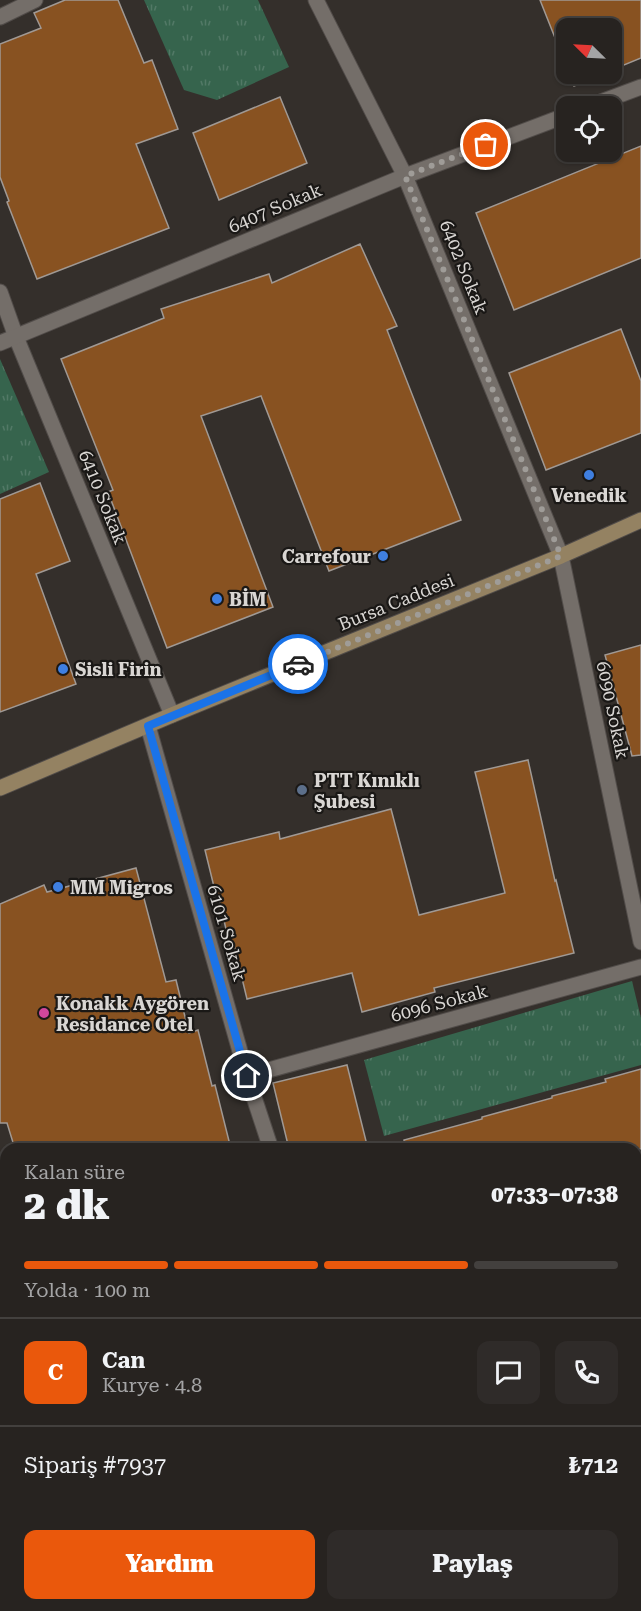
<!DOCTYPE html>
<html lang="tr">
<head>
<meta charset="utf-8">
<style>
	body { margin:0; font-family:"Roboto Serif",serif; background:#2f2b29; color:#f1f3f6; height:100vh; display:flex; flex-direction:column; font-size:22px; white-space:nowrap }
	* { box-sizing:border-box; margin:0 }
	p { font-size:20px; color:#a4a4a5 }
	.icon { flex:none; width:33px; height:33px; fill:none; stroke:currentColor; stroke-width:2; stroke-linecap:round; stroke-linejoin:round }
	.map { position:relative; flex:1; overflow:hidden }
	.details { position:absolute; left:0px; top:1143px; width:642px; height:468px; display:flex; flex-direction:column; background:#272320; border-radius:18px 18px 0 0; box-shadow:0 2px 4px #0004,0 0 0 2px #43403e }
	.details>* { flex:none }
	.needle { width:39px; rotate:294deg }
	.controls { position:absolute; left:556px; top:18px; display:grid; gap:12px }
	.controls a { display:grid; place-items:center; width:66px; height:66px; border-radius:12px; background:#272320; box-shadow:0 2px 4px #0004,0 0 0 2px #43403e; font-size:30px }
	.pin { position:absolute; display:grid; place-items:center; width:51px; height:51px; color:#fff; margin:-26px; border:3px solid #fff; border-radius:50%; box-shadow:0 2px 6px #0007 }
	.courier { position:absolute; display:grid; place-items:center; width:60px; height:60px; margin:-30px; border:4px solid #1a73e8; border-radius:50%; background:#fff; color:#222; box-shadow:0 2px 8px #0007 }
	.summary em { font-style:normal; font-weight:800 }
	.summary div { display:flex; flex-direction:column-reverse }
	.summary { display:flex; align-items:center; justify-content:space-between; height:102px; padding:0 24px }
	h1 { font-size:39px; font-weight:800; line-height:45px }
	.bar { display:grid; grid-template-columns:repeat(4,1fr); gap:9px 6px; align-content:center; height:72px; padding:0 24px }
	.bar i { height:8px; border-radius:4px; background:#43403e }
	.bar .active { background:#ea580c }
	.bar p { grid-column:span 4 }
	.line { display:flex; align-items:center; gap:15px; padding:0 24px; border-top:2px solid #43403e }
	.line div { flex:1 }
	.round { display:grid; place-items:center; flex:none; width:63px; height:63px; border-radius:12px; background:#2f2b29 }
	.button { display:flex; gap:12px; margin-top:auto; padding:12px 24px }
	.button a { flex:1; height:69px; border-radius:12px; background:#ea580c; color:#fff; font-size:24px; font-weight:800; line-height:69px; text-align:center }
	.button a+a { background:#2f2b29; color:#f1f3f6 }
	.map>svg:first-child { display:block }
</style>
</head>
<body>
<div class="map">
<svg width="641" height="1611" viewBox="0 0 641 1611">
	<defs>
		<pattern id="grass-tufts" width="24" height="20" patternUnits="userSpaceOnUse" patternTransform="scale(1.5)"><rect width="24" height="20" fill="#36644d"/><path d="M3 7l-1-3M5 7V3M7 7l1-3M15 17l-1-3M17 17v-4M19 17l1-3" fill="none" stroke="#527966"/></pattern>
	</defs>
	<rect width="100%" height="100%" fill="#342f2b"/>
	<g fill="url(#grass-tufts)">
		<path d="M144,0H258L289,67L217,100L184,90Z"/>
		<path d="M0,359L49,472L0,494Z"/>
		<path d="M632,981L641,1018V1065L384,1136L364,1060Z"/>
	</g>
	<g fill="#885221" stroke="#a09994" stroke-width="1.5">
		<path d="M65,0H118L144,63L152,60L178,129L136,144L169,228L37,279L7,202L9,201L0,177V44L41,28L34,13Z"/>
		<path d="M540,0H641V58L612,70V28H567V68Z"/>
		<path d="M569,74H604L574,86Z"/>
		<path d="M280,97L307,163L219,200L193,133Z"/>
		<path d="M641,146V258L514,310L476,213Z"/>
		<path d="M360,244L397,326L387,330L461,520L329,571L261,396L201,416L273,607L167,648L108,492L113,490L61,359L164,318L161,309L269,274L272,283Z"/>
		<path d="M621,329L641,381V433L546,470L509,373Z"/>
		<path d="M40,483L70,561L36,574L76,684L0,712V499Z"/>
		<path d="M641,645V755L632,756L605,655Z"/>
		<path d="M528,760L555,881L556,880L574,953L434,988L435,992L362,1012L352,973L247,999L234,945L230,946L218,895H216L205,850L279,832L280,839L391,809L419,915L505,893L475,772Z"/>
		<path d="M136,868L166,982L176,980L189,1033L198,1030L212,1086L215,1085L231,1149H15L7,1123H0V904L44,885L47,892Z"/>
		<path d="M347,1065L368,1149H289L273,1083Z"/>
		<path d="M641,1069V1149H405L404,1140L482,1119V1117L552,1098V1096L606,1082L605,1079Z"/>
	</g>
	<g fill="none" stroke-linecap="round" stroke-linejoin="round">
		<g stroke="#514c49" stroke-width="17">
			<g id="street">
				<path d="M316,0L405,176L561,556L641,942"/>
				<path d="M0,17L35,0"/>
				<path d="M590,106L641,87"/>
				<path d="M0,292L16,337L172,715"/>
				<path d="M0,343L405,176L567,115"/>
				<path d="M148,726L247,1076L271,1149"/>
				<path d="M247,1076L641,967"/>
				<path d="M636,1176L641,1174"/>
				<path d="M0,1212L6,1223"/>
				<path d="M0,1359L6,1357"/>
				<path d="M636,1426L641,1425"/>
				<path d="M636,1602L641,1601"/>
				<path d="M290,1605L296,1611"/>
				<path d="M464,1605L465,1611"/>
				<path d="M603,1611L626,1605"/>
			</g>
		</g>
		<g stroke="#514c49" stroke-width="17">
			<path id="secondary" d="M0,788L172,715L561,556L641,520"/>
		</g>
		<use href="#street" stroke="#746e69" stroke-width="15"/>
		<use href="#secondary" stroke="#948262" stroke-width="15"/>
	</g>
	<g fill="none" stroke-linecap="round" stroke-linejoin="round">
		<path stroke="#9f9c98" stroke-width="6" stroke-dasharray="0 10.8" d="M298,664L561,556L405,176L486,145"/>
		<path stroke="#1a73e8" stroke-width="8" d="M247,1076L148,726L298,664"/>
	</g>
	<g fill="#3f7fe0" stroke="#1a1816" stroke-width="2">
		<circle cx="589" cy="475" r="6"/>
		<circle cx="383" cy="556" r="6"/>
		<circle cx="217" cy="599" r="6"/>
		<circle cx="63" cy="669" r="6"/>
		<circle cx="58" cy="887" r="6"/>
	</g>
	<circle fill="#5c6f8a" stroke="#1a1816" stroke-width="2" cx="302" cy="790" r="6"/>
	<circle fill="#d1479c" stroke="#1a1816" stroke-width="2" cx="44" cy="1013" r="6"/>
	<g text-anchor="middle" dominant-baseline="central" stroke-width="4.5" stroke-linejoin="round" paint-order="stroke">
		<g font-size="18" fill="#d9d6d3" stroke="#1a1816">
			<text transform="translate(275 208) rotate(-23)">6407 Sokak</text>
			<text transform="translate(464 267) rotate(68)">6402 Sokak</text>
			<text transform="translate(103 497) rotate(68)">6410 Sokak</text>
			<text transform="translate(396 602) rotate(-22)">Bursa Caddesi</text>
			<text transform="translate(613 710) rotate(78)">6090 Sokak</text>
			<text transform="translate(227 933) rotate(74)">6101 Sokak</text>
			<text transform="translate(439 1003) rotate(-15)">6096 Sokak</text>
		</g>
		<g font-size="18" font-weight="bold" fill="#d9d6d3" stroke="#1a1816" text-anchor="start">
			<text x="589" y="495" text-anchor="middle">Venedik</text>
			<text x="371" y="556" text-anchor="end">Carrefour</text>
			<text x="229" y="599">BİM</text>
			<text x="75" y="669">Sisli Firin</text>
			<text x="314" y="780">PTT Kınıklı<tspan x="314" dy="21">Şubesi</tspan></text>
			<text x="70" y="887">MM Migros</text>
			<text x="56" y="1003">Konakk Aygören<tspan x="56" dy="21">Residance Otel</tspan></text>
		</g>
	</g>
</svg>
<div class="controls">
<a><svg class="needle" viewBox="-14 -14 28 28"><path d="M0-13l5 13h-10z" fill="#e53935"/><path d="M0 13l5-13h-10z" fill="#a4a4a5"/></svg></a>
<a><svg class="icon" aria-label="locate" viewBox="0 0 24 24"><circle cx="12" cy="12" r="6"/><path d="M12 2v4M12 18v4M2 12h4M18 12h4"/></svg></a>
</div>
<div class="pin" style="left:486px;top:145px;background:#ea580c"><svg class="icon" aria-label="bag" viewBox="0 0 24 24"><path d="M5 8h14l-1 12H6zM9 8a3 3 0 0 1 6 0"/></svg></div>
<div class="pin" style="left:247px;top:1076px;background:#1f2937"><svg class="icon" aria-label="home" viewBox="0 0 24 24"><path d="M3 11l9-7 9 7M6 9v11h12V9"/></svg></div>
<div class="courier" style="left:298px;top:664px"><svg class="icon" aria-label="car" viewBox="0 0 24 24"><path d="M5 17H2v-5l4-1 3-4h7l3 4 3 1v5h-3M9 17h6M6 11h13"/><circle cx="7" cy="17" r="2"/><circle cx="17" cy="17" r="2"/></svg></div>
<section class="details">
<div class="summary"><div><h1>2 dk</h1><p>Kalan süre</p></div><em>07:33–07:38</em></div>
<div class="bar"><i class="active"></i><i class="active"></i><i class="active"></i><i></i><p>Yolda · 100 m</p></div>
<div class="line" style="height:108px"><b class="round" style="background:#ea580c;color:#fff">C</b><div><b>Can</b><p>Kurye · 4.8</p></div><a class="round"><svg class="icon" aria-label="chat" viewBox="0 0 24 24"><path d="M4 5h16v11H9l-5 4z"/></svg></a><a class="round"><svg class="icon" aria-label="phone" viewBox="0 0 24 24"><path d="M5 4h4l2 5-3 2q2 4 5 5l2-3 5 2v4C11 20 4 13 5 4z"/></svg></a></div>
<div class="line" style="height:78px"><div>Sipariş #7937</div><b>₺712</b></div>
<div class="button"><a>Yardım</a><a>Paylaş</a></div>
</section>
</div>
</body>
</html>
